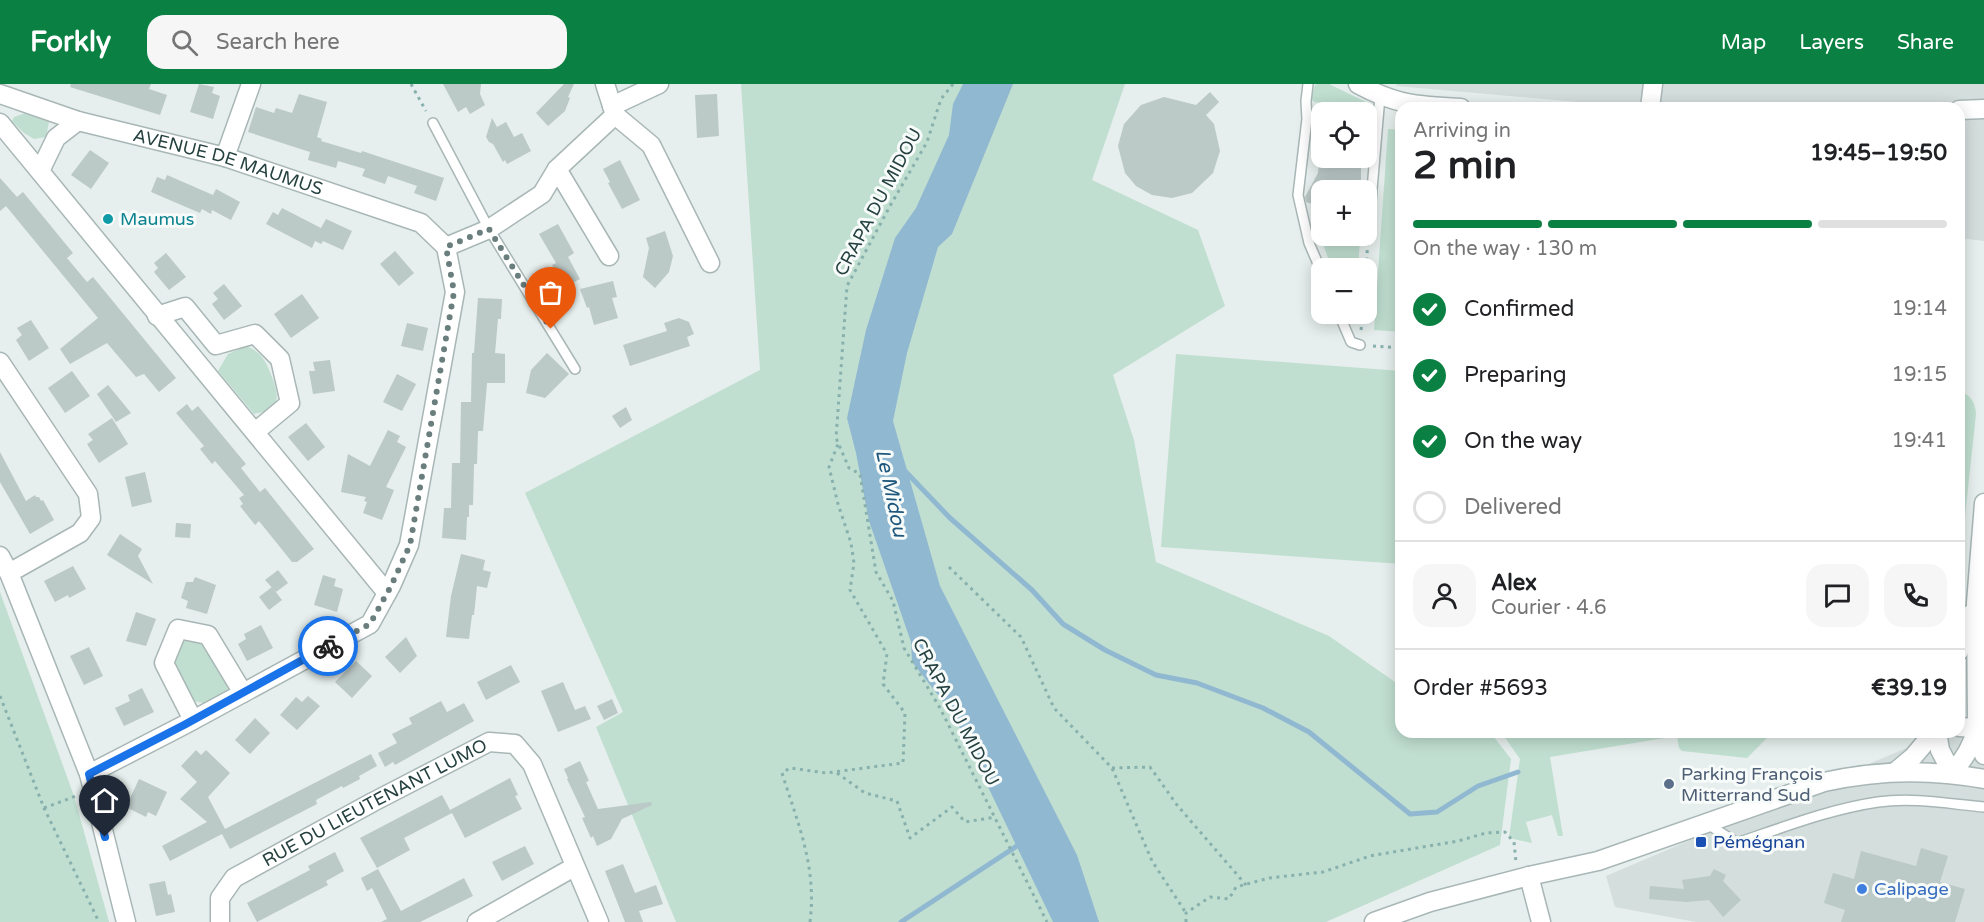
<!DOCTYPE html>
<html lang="en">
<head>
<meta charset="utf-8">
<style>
	body { margin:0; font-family:"Varela Round",sans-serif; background:#f6f6f6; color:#202124; height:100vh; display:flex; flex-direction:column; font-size:22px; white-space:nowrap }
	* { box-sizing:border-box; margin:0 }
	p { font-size:20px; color:#757577 }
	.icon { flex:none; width:33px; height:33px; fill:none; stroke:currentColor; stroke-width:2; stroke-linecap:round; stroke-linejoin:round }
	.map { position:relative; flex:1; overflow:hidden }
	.details { position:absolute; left:1395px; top:18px; width:570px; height:636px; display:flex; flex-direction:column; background:#fff; border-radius:18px; box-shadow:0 3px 15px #0003 }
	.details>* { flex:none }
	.controls { position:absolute; left:1311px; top:18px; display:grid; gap:12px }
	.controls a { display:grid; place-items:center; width:66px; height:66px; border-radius:12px; background:#fff; box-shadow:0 3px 15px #0003; font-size:30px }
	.pin { position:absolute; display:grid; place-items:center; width:51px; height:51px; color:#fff; margin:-62px -26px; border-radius:50% 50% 50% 0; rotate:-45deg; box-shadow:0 0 6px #0007 }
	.pin .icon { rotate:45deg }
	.courier { position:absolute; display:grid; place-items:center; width:60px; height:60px; margin:-30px; border:4px solid #1a73e8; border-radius:50%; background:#fff; color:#222; box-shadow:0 2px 8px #0007 }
	.summary em { font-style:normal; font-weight:700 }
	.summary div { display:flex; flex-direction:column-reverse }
	.summary { display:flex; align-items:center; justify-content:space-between; height:102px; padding:0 18px }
	h1 { font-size:39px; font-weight:700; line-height:45px }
	.bar { display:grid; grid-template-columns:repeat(4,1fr); gap:9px 6px; align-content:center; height:72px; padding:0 18px }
	.bar i { height:8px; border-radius:4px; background:#e0e0e0 }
	.bar .active { background:#0b8043 }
	.bar p { grid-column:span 4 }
	.line { display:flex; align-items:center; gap:15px; padding:0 18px; border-top:2px solid #e0e0e0 }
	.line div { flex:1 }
	.round { display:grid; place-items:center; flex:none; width:63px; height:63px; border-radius:18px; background:#f6f6f6 }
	ol { padding:0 18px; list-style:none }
	li { display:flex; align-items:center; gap:18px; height:66px }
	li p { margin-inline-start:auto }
	li .icon { padding:6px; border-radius:50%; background:#0b8043; color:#fff; stroke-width:4 }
	li:last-child { color:#757577 }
	li i { width:33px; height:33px; border:3px solid #e0e0e0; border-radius:50% }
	header { display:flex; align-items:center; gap:36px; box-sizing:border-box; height:84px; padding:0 30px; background:#0b8043; color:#fff }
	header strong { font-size:28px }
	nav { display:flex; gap:33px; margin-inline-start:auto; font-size:21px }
	.search { width:420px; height:54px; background:#f6f6f6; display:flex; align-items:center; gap:15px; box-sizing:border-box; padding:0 21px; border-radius:18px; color:#757577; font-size:22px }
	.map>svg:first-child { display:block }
</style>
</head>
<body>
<header>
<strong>Forkly</strong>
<div class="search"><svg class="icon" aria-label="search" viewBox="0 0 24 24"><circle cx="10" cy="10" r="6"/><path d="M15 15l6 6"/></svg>Search here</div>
<nav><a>Map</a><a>Layers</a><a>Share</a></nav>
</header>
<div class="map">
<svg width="1984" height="838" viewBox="0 0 1984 838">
	<rect width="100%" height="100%" fill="#e6efed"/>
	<g fill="#d4dedc">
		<path d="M1397,0H1984V157L1959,154V24H1647L1396,2Z"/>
		<path d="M1984,631V838H1696L1615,823L1606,792L1944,648H1959Z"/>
	</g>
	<g fill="#c0dfd0">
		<path d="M741,0H1125L1092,96L1198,146L1225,222L1113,291L1134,356L1156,478L1329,552L1395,598L1401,599V648H1490L1511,675L1500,761L1326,838H676L596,643L623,628L525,409L760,286Z"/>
		<path d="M1317,0H1329L1366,18L1369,23L1367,38L1366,28H1332V20L1314,18L1311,14L1315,1Z"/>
		<path d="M31,27L39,30L49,38L46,53L34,55L24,49L12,37L14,33Z"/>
		<path d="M1388,45L1401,46V248L1374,246Z"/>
		<path d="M1321,155H1360L1358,184H1332Z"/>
		<path d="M246,262C262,268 266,278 272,293C280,315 280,325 254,330L218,287L228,270Z"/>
		<path d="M1176,270L1401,287V480L1161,463Z"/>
		<path d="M1959,307C1971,311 1975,318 1976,330L1959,488Z"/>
		<path d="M0,508L74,712L109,838H0Z"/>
		<path d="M185,554L204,559L228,604L225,610L203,619L194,617C185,600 160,569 185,554Z"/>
		<path d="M1501,648H1773L1747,674L1682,667L1679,664L1677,652L1550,673L1563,752H1558L1552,731L1526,738L1532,759L1509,754L1520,675Z"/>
	</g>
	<path fill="#91b8d1" d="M963,0H1013L952,150L938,163L907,269L893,337L940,502L1077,771L1099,838H1053L953,630L912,578L911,558L869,437L856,369L847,334L866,246L895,154L916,124L949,51L953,20Z"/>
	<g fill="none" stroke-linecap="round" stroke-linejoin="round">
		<g stroke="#91b8d1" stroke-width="5">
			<path d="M905,387L950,434L1032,506L1063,540L1105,566L1156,591L1197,599L1263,624L1309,648L1410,730L1437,728L1478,702L1518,688"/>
			<path d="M901,838L1023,758"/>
		</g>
	</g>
	<g fill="#bbc9c7">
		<path d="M71,0H151L149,5L167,11L160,31L70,3Z"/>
		<path d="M199,0L214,3L212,9L220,12L213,35L190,28Z"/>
		<path d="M443,0H481L480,10L485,21L470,30L466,23L458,28Z"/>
		<path d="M564,0H574L568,13L570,14L565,27L548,42L536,29Z"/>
		<path d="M1210,8L1219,18L1206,31L1214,40L1220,67L1213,89L1192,109L1172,114L1152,111L1136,102L1125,89L1118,62L1124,40L1141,21L1164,13L1196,21Z"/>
		<path d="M299,10L327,18L317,53L322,55L321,57L361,69L362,67L444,94L436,117L414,109L417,102L388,92L385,100L362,92L365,85L338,77L336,84L308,76L310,68L248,48L256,23L274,29L276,24L292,29Z"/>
		<path d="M717,10L719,52L697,54L695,11Z"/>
		<path d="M492,34L497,43L506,38L514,53L522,49L531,67L507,80L505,76L503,78L493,60L489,58L486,53Z"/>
		<path d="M90,66L109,79L91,105L71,91Z"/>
		<path d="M1319,74H1341V80H1361V97L1340,96L1339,106H1322V123L1306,118L1305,113L1318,89Z"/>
		<path d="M620,76L640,116L622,125L608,99L610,98L603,85Z"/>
		<path d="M167,91L213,111L216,105L240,118L231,136L212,126L211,130L202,125L200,129L151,108L157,93L165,96Z"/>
		<path d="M0,94L17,113L23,108L73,169L67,174L87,198L93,193L176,294L159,308L144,290L136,293L107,259L70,280L60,265L98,234L6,122L0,127Z"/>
		<path d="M282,124L321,144L326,135L352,147L343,166L323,157L321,160L315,157L312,164L266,140L273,128L278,131Z"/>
		<path d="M558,140L574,169L568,173L580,195L564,203L552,181L556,179L539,150Z"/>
		<path d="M665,147L673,172L669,188L655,204L643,193L649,164L646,154Z"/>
		<path d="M395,167L414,189L399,202L380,180Z"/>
		<path d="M166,169L186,193L169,206L154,188L158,184L154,179Z"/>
		<path d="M613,197L617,213L612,214L618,234L594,241L589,223L587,224L580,205Z"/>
		<path d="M224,200L242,222L224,236L212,220L218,215L213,209Z"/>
		<path d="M302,210L319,234L291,254L274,230Z"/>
		<path d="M478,214L502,215L501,235H498L495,269L505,270V299H487L483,347H478L477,380H474L473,421H469V433H467L466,456L442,454L444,424H451L452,379H460L461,318H471L472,269H474Z"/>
		<path d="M679,234L689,238L694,250L687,253L690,262L630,282L623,261L667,247L664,239Z"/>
		<path d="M31,236L49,264L29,277L16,256L22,251L17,244Z"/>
		<path d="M407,239L428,244L423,267L401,262Z"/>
		<path d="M547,269L569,290L545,314L526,309L531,286Z"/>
		<path d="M330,276L335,307L313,310L309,287H315L313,278Z"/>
		<path d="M72,287L90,312L65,329L48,304Z"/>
		<path d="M397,290L416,300L402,327L383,318Z"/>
		<path d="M108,301L131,329L116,338L97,310Z"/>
		<path d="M187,320L192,327L198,322L246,380L241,384L260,408L265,404L314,465L297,478H292L259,437L255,441L240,422L243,420L239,414L244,411L215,377L212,380L200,365L204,362L176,329Z"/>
		<path d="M626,323L632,336L620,344L612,332Z"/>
		<path d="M112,334L128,360L99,379L87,360L93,356L88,350Z"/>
		<path d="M306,339L325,363L308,377L288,353Z"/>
		<path d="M388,346L400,352L397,358L406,363L386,403L394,406L382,436L363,429L367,418L364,417L366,413L341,408L348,370L370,382Z"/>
		<path d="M0,368L26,417L35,411L36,413H39L41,417L43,416L54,436L30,450L0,398Z"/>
		<path d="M145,388L152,418L132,423L125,393Z"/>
		<path d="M176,439L191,440L190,454L175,453Z"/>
		<path d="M120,450L142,465L138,472L153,500L107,471Z"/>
		<path d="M461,470L485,476L483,486L491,488L487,504L477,502L474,531H472L469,555L446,553L451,512Z"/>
		<path d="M73,482L86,505L69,514L68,511L55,518L44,497Z"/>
		<path d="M278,486L288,499L276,508L265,496Z"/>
		<path d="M323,491L336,495L334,502L343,505L337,528L314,521Z"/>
		<path d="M195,493L216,501L207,530L186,524L188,517L181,514L186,498H193Z"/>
		<path d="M272,503L282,516L269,526L259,513Z"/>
		<path d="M136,528L156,535L146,562L126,557Z"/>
		<path d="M261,541L273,564L247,577L238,560L246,555L244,550Z"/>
		<path d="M406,553L417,572L400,589L385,573Z"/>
		<path d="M89,563L103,592L84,601L70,572Z"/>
		<path d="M356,577L372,592L352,614L335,598Z"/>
		<path d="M511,581L520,598L486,616L477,598Z"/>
		<path d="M563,598L575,626L585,622L591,635L558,648L541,607Z"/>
		<path d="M142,604L154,628L124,642L115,624L130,617L128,611Z"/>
		<path d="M308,612L320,622L297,646L280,631L296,613L302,618Z"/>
		<path d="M612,615L618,629L604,636L597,622Z"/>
		<path d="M441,617L447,628L464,619L474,637L395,681L393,678L385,683L378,669L397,659L392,650L412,640L409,634Z"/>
		<path d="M255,634L270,649L250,670L235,656Z"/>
		<path d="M196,666L201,671L206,666L230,689L208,713L225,745L371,670L377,682L359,692L360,695L343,704L342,702L316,716L317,720L230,765L222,750L170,777L162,762L207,738L180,715L197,698L181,682Z"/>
		<path d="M580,677L589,697L586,698L598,725L651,718L652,721L622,735L611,755L597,762L593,752L591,754L582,734L585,733L567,695L568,694L564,685Z"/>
		<path d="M510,694L518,711L515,712L522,725L465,754L452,729L404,754L410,766L377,784L360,754L442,711L450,726Z"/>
		<path d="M139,695L167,708L156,732L148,728L146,733L126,723Z"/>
		<path d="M525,762L534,780L502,797L492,778Z"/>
		<path d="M1921,764L1948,772L1940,798L1965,805L1955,838H1841L1845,826L1824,819L1833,789L1854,795L1861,767L1916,782Z"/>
		<path d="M335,768L344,787L326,797L328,801L257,838L247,819L310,786L308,782Z"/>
		<path d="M623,780L635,809L656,801L663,820L639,827L643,838H625L605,787Z"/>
		<path d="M378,785L401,827L464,794L473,812L420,838H381L387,835L372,804L367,807L361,794Z"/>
		<path d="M1714,785L1726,791L1723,797L1741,816L1723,833L1709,816L1687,818L1649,815L1650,802L1684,805L1682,796L1710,792Z"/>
		<path d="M165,797L168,811L171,810L175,828L156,832L149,800Z"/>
	</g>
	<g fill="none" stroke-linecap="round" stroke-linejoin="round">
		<g stroke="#a8b7b6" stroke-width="12">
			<g id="service">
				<path d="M1308,0L1306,17L1307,35L1298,111L1309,159L1322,189"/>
				<path d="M433,39L489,145L575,285"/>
				<path d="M1370,129L1380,12"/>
				<path d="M1339,230L1351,258L1360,261"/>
				<path d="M1706,739L1737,759C1784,743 1830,725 1878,718C1913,713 1950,720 1984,723"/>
			</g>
		</g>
		<g stroke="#a8b7b6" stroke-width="21">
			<g id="minor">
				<path d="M1358,0C1396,21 1418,22 1461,24"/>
				<path id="s1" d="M0,10L78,37L225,73L421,139L446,163"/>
				<path d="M612,22L659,0"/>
				<path d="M1650,24L1653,0"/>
				<path d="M1959,26L1984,25"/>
				<path d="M615,31L651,61L710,179"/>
				<path d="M0,39L387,509"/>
				<path d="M225,73L251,0"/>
				<path d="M557,85L609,172"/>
				<path d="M40,87L56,54L78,37"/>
				<path d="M446,163L489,145L542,110L557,85L615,31L605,0"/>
				<path d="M157,232L185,223L216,261L255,250L280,275L290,319L255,348"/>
				<path d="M0,278L88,410L91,434L80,449L9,489"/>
				<path d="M0,472L9,489L89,690L126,838"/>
				<path d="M1959,567L1972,529"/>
				<path d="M193,636L164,579L178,545L208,551L243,609"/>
				<path d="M1959,643L1977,644L1984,671"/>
				<path d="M1937,648L1940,666L1952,689C1965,674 1972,662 1977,644L1976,519L1984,419"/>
				<path d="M1895,688L1913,673L1934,648"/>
				<path d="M89,690L184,641L370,540L391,502L409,461L455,208L446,163"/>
				<path d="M1529,792L1541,838"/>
				<path id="s2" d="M220,838V814L234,794L373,718L489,658L515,660L532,680L599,838"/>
				<path d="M477,838L574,783"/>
			</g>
		</g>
		<g stroke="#a8b7b6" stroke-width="21">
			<path id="tertiary" d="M1374,838L1430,818L1529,792L1598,777L1824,698C1877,686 1931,685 1984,695"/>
		</g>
		<g stroke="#88b1ae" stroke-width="3" stroke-dasharray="3 4.5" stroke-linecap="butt">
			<path d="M411,0L426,27"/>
			<path d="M953,0L941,15L927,58L890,122L847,202L836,354L849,384L860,390L876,488L893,517L904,564L940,624L1047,838"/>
			<path d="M1366,184L1369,141"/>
			<path d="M1361,246L1363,230"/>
			<path d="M1373,262L1401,264"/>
			<path d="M949,483L1021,553L1054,624L1112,684L1152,777L1186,829"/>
			<path d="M0,612L44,724L99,838"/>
			<path d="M1112,684L1150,683L1177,721L1246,801"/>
			<path d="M837,689L865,709L897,717L910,754L952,723L965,738L996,733"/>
			<path d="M44,724L76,712"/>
			<path d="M810,838C817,783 798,740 782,689L790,684L826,689L903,679L905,629L883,600L887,570L850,506L854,479L851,459L838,420L829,383L838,360"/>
			<path d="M1186,838V829L1210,813L1229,815L1236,803L1269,794L1323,788L1370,772L1458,757L1486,749L1505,748L1514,758L1516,778"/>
		</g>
		<use href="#service" stroke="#fff" stroke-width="9"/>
		<use href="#minor" stroke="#fff" stroke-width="18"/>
		<use href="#tertiary" stroke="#fff" stroke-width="18"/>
	</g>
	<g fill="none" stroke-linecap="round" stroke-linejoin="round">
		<path stroke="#697e7d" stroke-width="6" stroke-dasharray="0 10.8" d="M328,562L370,540L391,502L410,461L454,208L446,163L489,145L551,245"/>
		<path stroke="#1a73e8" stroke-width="8" d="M105,753L89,690L184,641L328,562"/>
	</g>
	<circle fill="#0f9aa8" stroke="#f7fbfa" stroke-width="2" cx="108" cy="135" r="6"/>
	<circle fill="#5c6f8a" stroke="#f7fbfa" stroke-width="2" cx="1669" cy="700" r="6"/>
	<rect fill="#1a4fb4" stroke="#f7fbfa" stroke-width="2" x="1695" y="752" width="12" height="12" rx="3"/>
	<circle fill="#3f7fe0" stroke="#f7fbfa" stroke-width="2" cx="1862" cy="805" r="6"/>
	<g text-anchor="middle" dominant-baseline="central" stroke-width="6" stroke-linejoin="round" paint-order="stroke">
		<g font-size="18" fill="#254140" stroke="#f7fbfa">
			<text stroke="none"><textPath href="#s1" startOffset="238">AVENUE DE MAUMUS</textPath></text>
			<text transform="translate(878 118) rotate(-62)">CRAPA DU MIDOU</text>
			<text transform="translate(956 628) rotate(62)">CRAPA DU MIDOU</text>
			<text stroke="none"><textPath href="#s2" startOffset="208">RUE DU LIEUTENANT LUMO</textPath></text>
		</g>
		<g font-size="18" fill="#0d838f" stroke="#f7fbfa" text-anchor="start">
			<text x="120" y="135">Maumus</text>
		</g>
		<g font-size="18" fill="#4e5e75" stroke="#f7fbfa" text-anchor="start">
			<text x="1681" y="690">Parking François<tspan x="1681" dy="21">Mitterrand Sud</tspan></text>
		</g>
		<g font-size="18" fill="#164399" stroke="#f7fbfa" text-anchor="start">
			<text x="1713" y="758">Pémégnan</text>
		</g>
		<g font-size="18" fill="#366cbe" stroke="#f7fbfa" text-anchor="start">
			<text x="1874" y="805">Calipage</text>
		</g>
		<g font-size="20" font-style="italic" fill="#20577c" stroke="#f7fbfa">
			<text transform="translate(891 409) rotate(78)">Le Midou</text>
		</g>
	</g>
</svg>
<div class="controls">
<a><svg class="icon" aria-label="locate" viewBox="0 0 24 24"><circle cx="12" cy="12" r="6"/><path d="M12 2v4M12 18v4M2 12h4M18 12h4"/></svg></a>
<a>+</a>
<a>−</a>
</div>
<div class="pin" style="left:551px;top:245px;background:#ea580c"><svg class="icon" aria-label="bag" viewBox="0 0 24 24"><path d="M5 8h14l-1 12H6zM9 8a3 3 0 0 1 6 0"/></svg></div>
<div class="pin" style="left:105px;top:753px;background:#1f2937"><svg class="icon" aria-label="home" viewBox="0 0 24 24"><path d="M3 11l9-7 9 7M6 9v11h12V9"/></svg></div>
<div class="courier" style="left:328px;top:562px"><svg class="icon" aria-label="bike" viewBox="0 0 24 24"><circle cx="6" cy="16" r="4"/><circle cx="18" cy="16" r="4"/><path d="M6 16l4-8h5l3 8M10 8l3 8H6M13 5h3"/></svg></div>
<section class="details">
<div class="summary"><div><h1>2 min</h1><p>Arriving in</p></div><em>19:45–19:50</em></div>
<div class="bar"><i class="active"></i><i class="active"></i><i class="active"></i><i></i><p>On the way · 130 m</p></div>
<ol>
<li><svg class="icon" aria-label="check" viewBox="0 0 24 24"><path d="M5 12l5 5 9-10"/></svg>Confirmed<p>19:14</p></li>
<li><svg class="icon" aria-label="check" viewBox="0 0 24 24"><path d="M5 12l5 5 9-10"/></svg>Preparing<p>19:15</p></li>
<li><svg class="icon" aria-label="check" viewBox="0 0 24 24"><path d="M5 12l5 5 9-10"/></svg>On the way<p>19:41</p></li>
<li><i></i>Delivered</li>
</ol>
<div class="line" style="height:108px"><a class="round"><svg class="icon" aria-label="person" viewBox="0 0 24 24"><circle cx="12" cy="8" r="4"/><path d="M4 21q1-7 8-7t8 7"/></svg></a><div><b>Alex</b><p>Courier · 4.6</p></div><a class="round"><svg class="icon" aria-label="chat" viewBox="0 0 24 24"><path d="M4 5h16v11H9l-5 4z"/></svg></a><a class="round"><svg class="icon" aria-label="phone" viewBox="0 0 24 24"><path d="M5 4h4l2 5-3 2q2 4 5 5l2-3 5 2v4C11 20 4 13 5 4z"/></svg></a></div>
<div class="line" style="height:78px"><div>Order #5693</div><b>€39.19</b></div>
</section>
</div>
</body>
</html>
